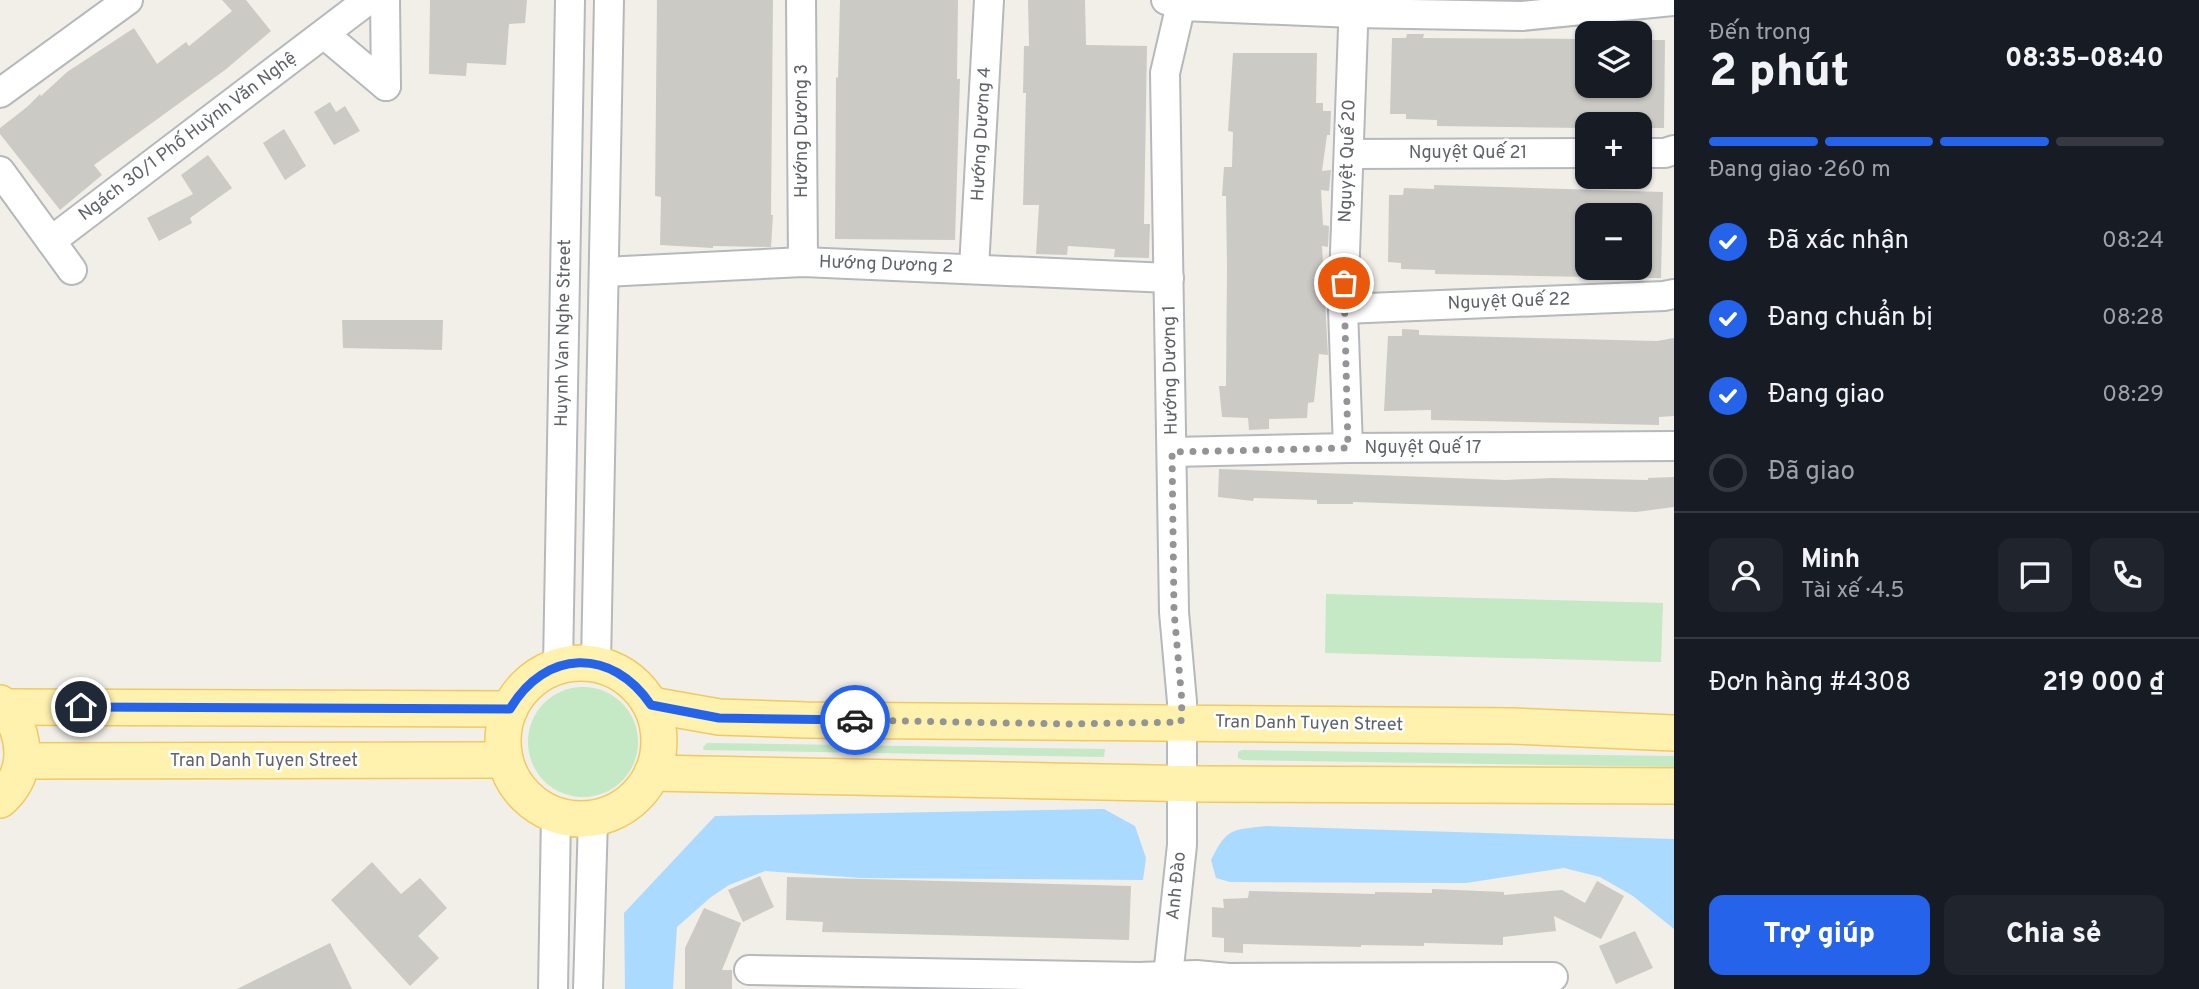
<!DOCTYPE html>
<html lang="vi">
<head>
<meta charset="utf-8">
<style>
	body { margin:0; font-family:Overpass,sans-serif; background:#20242c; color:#f1f3f6; height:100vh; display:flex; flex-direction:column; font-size:26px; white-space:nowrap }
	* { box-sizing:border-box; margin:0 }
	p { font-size:23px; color:#9ea1a6 }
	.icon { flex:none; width:38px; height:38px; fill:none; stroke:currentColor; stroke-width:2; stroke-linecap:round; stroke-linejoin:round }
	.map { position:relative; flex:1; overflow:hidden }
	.panel { display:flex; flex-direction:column; background:#171b24; width:525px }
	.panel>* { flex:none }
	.tools { position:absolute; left:1575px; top:21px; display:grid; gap:14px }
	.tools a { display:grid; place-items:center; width:77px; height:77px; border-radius:14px; background:#171b24; box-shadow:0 2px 5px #0004; font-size:35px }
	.pin { position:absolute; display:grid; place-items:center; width:60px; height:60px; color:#fff; margin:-30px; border:4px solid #fff; border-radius:50%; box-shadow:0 2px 7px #0007 }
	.courier { position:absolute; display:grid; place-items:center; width:70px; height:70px; margin:-35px; border:5px solid #2563eb; border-radius:50%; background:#fff; color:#222; box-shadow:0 2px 9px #0007 }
	.summary em { font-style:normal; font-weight:800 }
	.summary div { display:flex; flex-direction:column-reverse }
	.summary { display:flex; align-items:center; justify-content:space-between; height:119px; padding:0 35px }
	h1 { font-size:46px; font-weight:800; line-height:52px }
	.bar { display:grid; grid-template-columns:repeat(4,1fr); gap:10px 7px; align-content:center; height:84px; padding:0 35px }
	.bar i { height:9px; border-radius:5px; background:#363941 }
	.bar .selected { background:#2563eb }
	.bar p { grid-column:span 4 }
	.line { display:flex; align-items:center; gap:18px; padding:0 35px; border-top:2px solid #363941 }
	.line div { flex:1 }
	.round { display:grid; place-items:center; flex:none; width:74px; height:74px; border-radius:14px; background:#20242c }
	ol { padding:0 35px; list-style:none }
	li { display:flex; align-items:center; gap:21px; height:77px }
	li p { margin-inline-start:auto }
	li .icon { padding:7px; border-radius:50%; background:#2563eb; color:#fff; stroke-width:4 }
	li:last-child { color:#9ea1a6 }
	li i { width:38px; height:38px; border:4px solid #363941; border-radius:50% }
	.cta { display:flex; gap:14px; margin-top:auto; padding:14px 35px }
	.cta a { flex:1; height:80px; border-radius:14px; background:#2563eb; color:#fff; font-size:28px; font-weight:800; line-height:80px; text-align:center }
	.cta a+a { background:#20242c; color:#f1f3f6 }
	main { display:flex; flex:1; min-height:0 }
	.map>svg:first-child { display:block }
</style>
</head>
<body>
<main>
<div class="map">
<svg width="1674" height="989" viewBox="0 0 1674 989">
	<rect width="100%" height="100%" fill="#f1efe8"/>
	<g fill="#c5e8c5">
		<path d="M1326,594L1663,603L1661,662L1325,653Z"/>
		<circle cx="583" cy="742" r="55"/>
		<path d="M707,743L1105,749L1104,757L704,750L703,747Z"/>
		<path d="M1242,750L1674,756V767L1243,760L1238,758V752Z"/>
	</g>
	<g fill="#aadaff">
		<path d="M1104,809L1135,826L1146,858L1143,880L861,878L765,871L729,885L711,897L677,927L673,989H625L624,913L715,816Z"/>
		<path d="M1266,826L1674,839V929L1633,896L1600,877L1564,868L1466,883L1230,882L1216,878L1211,860C1227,828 1231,830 1266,826Z"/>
	</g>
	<g fill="#cccac5">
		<path d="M222,0H246L271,31L225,70L94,165L102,175L60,210L0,134V128L27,107L40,94L41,96L67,72L134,28L157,64L186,42L189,46L232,11Z"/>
		<path d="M430,0H527L525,23L509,24L506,65L467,63L466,76L429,74Z"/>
		<path d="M657,0H773L771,215H773L771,247L713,246V248L660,245L661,197L655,196Z"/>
		<path d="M840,0H958L957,79H960L955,240L835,239L836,77L838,78Z"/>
		<path d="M1028,0H1085L1086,45L1147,46L1144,224H1150L1149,258L1114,257L1115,249L1068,246L1067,255L1036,254L1039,205H1023L1026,93H1023L1024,46H1029Z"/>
		<path d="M1407,34H1424L1423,38L1587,39V88H1640V40H1665L1664,128H1640V124H1587V128L1437,126V120L1406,119V114H1390L1392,38H1406Z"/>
		<path d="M1233,53H1317L1316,103H1323V111H1331L1330,135H1327L1322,171L1331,170L1329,191L1321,190L1323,225L1329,226L1328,247L1322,246L1328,355L1319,354L1314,402L1308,403L1307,418L1269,419V429L1249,430L1248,418L1222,417L1219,386H1226L1227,266L1226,196H1222L1224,167H1232L1233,132L1228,131Z"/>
		<path d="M330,102L336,112L345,106L360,131L334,145L314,112Z"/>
		<path d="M284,129L306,166L285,180L263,143Z"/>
		<path d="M208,155L232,188L190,218L192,223L159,241L147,218L193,194L181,175Z"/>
		<path d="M1434,185L1663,192L1661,278H1640V215H1587V277L1435,274V270L1401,269V263L1388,262L1389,195H1403L1404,188L1434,189Z"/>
		<path d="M342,320H443L442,350L343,348Z"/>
		<path d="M1402,329L1419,330V335L1657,341L1674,338V416L1659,417V425L1431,420V410L1384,411L1388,336H1402Z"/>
		<path d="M1219,469L1505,480L1552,478L1648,480V478L1674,477V507L1636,512L1353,502V504H1317V500L1254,498L1253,501L1218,497Z"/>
		<path d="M372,862L401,894L420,878L447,908L418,936L439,958L410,986L331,900Z"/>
		<path d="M760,876L774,907L743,922L728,890Z"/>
		<path d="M787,877L1131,886L1129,940L822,932L823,922L786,920Z"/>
		<path d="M1597,881L1624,896L1601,939L1554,916L1556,931L1503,937V945L1424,943V946L1361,945V947L1243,944V953L1224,952V938L1212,937V907L1224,908L1223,899L1248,898L1249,891L1375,894V892L1432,893V889L1504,892V895L1562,890L1585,903Z"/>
		<path d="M704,908L741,923L722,970H732V989H685V948Z"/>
		<path d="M1635,931L1653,968L1616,984L1599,946Z"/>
		<path d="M330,943L352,989H237Z"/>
	</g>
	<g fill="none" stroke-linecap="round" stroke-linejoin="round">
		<g stroke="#b5b8bc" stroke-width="32">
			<g id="minor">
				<path d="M385,0L386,86"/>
				<path d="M801,0L803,262"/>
				<path d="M1166,0L1182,6L1354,13L1522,16L1674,1"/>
				<path d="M324,34L386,86"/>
				<path d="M0,93L128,0"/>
				<path d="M1640,153H1665L1674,150"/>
				<path d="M1349,154L1587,153"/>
				<path d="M0,171L72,270"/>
				<path d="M51,241L368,0"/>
				<path d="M974,268L989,0"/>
				<path d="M604,272L803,262L1169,278"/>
				<path d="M1343,309L1664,296L1674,294"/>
				<path d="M1348,448L1343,309L1354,0"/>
				<path d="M1172,452L1348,448L1674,446"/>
				<path d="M596,664L609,0"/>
				<path d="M558,666L570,0"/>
				<path d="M749,970L1139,977L1196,975L1229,978L1553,977"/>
				<path d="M553,989L556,815"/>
				<path d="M588,989L593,818"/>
				<path d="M1168,989V976L1182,845V702L1174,612L1165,73L1182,0"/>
			</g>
		</g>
		<g stroke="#f2c960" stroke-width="38">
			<g id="major">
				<circle cx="581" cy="741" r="78"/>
				<path d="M0,703C6,707 7,709 11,715C28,744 26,777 0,800"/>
				<path d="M651,705L719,717L806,720L1512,726L1674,733"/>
				<path d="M6,707L510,709"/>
				<path d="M22,761L505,760"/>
				<path d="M652,773L1203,784L1674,786"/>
			</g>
		</g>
		<use href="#minor" stroke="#fff" stroke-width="28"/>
		<use href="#major" stroke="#fff2af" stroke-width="35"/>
	</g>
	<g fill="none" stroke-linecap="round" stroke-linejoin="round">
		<path stroke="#929495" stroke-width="7" stroke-dasharray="0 12.6" d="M855,720L1065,724L1181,722L1182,702L1174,611L1172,452L1348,448L1344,283"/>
		<path stroke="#2563eb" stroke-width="9" d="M81,707L510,709C545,649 612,647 651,705L719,718L855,720"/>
	</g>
	<g text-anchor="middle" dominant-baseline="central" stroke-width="5" stroke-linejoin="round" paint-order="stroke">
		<g font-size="18" fill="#5f6368" stroke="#fff">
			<text transform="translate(802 131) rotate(-90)">Hướng Dương 3</text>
			<text transform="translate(982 134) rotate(-87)">Hướng Dương 4</text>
			<text transform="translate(188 137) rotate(-37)">Ngách 30/1 Phố Huỳnh Văn Nghệ</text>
			<text x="1468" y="153">Nguyệt Quế 21</text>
			<text transform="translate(1348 161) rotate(-88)">Nguyệt Quế 20</text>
			<text transform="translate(886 265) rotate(2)">Hướng Dương 2</text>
			<text transform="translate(1509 302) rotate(-2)">Nguyệt Quế 22</text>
			<text transform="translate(564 333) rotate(-89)">Huynh Van Nghe Street</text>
			<text transform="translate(1171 370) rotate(-91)">Hướng Dương 1</text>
			<text x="1423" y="448">Nguyệt Quế 17</text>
			<text transform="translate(1309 724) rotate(1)">Tran Danh Tuyen Street</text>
			<text x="264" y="761">Tran Danh Tuyen Street</text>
			<text transform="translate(1177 886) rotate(-84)">Anh Đào</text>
		</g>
	</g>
</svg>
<div class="tools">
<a><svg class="icon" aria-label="layers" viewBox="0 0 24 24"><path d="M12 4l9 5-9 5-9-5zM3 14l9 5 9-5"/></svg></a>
<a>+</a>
<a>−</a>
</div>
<div class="pin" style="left:1344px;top:283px;background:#ea580c"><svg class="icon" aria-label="bag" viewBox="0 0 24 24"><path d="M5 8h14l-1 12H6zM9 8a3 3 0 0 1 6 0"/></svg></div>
<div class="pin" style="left:81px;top:707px;background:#1f2937"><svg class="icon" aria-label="home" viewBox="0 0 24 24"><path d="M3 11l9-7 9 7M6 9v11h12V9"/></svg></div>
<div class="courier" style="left:855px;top:720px"><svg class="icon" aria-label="car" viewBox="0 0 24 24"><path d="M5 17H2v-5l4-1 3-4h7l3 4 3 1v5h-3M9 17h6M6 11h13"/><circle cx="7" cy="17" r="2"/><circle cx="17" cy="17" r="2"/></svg></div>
</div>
<section class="panel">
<div class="summary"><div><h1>2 phút</h1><p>Đến trong</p></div><em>08:35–08:40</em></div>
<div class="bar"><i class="selected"></i><i class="selected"></i><i class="selected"></i><i></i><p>Đang giao · 260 m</p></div>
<ol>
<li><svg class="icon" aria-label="check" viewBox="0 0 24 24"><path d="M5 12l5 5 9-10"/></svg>Đã xác nhận<p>08:24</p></li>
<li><svg class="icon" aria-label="check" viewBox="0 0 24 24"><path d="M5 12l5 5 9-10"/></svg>Đang chuẩn bị<p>08:28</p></li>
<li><svg class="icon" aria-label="check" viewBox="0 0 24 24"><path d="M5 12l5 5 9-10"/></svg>Đang giao<p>08:29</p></li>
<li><i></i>Đã giao</li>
</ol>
<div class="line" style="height:126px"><a class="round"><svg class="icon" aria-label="person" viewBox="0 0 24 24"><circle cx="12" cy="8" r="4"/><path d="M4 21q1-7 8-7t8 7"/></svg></a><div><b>Minh</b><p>Tài xế · 4.5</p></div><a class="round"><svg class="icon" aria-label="chat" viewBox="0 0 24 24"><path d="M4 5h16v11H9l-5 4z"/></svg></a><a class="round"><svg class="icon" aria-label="phone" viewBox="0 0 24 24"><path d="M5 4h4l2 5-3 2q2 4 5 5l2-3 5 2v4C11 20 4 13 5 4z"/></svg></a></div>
<div class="line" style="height:91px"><div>Đơn hàng #4308</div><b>219 000 ₫</b></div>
<div class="cta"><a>Trợ giúp</a><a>Chia sẻ</a></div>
</section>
</main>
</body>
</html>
